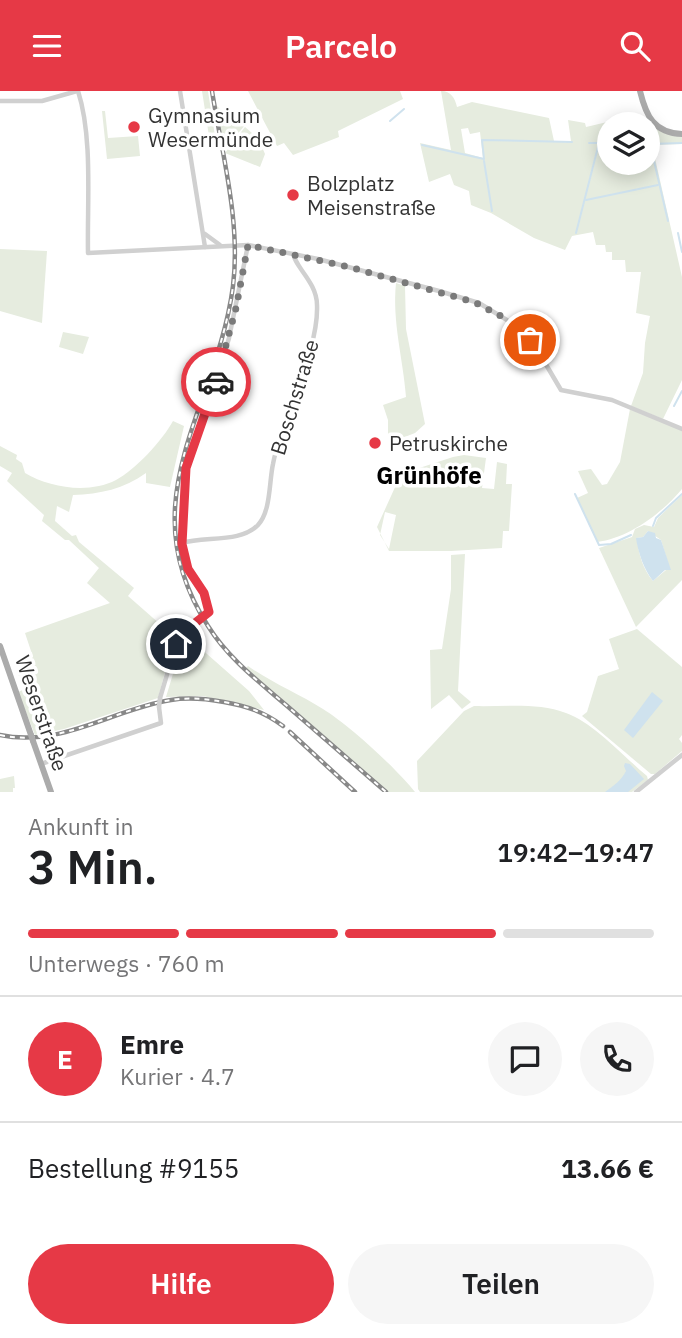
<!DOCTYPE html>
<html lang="de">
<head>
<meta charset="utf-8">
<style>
	body { margin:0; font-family:"IBM Plex Sans",sans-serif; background:#f6f6f6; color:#202124; height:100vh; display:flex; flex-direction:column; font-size:26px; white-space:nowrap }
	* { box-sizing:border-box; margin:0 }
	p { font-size:23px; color:#757577 }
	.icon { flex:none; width:38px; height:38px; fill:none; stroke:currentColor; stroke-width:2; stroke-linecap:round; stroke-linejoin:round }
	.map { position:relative; height:701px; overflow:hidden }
	.details { display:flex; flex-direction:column; background:#fff; flex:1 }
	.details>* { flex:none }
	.fabs { position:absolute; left:597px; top:21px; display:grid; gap:14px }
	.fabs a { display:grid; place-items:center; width:63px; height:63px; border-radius:50%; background:#fff; box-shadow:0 4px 18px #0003; font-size:35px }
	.pin { position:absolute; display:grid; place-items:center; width:60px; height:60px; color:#fff; margin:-30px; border:4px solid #fff; border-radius:50%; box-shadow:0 2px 7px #0007 }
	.courier { position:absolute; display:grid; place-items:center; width:70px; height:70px; margin:-35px; border:5px solid #e63946; border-radius:50%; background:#fff; color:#222; box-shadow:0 2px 9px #0007 }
	.headline em { font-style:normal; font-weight:600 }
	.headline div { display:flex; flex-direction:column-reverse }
	.headline { display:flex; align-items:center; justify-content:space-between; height:119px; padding:0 28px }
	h1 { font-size:46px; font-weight:600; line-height:52px }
	.bar { display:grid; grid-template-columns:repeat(4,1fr); gap:10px 7px; align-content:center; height:84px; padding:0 28px }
	.bar i { height:9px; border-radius:5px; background:#e0e0e0 }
	.bar .selected { background:#e63946 }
	.bar p { grid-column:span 4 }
	.line { display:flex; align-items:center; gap:18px; padding:0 28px; border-top:2px solid #e0e0e0 }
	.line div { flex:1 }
	.round { display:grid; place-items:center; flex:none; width:74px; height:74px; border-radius:37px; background:#f6f6f6 }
	.action { display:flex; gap:14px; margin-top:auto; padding:14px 28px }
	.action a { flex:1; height:80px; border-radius:42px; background:#e63946; color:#fff; font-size:28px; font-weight:600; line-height:80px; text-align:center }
	.action a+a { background:#f6f6f6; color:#202124 }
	header { display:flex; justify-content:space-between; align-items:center; height:91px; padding:0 28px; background:#e63946; color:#fff; font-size:32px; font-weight:600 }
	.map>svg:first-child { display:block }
</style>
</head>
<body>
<header><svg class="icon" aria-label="menu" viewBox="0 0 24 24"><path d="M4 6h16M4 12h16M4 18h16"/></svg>Parcelo<svg class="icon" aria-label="search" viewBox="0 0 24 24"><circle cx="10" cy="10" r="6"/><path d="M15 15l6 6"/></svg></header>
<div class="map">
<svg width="682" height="701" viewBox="0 0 682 701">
	<rect width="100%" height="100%" fill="#fff"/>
	<g fill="#e6ecdf" fill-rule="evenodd">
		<path d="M202,0H208L217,58H211Z"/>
		<path d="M248,0H400L403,8L338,40L339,46L293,64L284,52L277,55Z"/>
		<path d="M441,0C451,0 455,7 457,16L472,11L549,27L554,50H571L568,29L585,32L586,36L620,28L621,33H609V72H648L646,26C656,40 665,44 682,46V53L652,54L682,186V289L663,328L631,315L643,282L645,252L650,225L636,222L641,181H626L625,169H612V161H606L605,154H596L593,141L572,145L565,159L534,147L491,122L471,114L469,100L454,94L450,83L429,91L420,52L451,59ZM468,37L470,43L480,41L483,67L465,62L461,38Z"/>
		<path d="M217,15L231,29L236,24L246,33L223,60Z"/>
		<path d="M102,20H105L108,47L138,45L140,65L107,68Z"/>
		<path d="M245,36L259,48L267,44L271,51L262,56L265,63L260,76L225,62Z"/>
		<path d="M0,158L47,160L42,232L0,220Z"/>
		<path d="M396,192L405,195L406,238L425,333L415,342L392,351L388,348V329L383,314L406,306C403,267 392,231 396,192Z"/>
		<path d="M63,241L89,246L83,263L59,256Z"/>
		<path d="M630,318L682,339V398C662,422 629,447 597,451L577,407L588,402L578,380L591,378L602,394L607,393L620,371Z"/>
		<path d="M173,330L184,335L170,396L146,392V382C124,398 100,403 73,404L69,421L57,415L55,430L72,445L76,444L79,451L134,497L128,505L169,541L174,548L158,607L64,638L35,644L18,601L25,598L21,586L18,584L22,583L18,571L33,566L25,542L110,512L87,492L99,477L69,449H65L42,430L44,424L7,390L12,382L0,375V355L17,364L16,368L22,372L25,382C50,397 89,403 116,389C136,378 162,350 173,330Z"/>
		<path d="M464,364L486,367L482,397L494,398L497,371L507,373L506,393H512L509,440H503L502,457L451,460H389L377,436L401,383L453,366ZM385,421L396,424L389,458L380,444Z"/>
		<path d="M682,404V489L636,536L599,457L632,446L635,438L644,434L654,436L658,427ZM648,440L661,449L670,479H666L653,490C643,479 638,461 637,447L643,446Z"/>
		<path d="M465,463L458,600L471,611L462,618L449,604L431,618L430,559L442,558L451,498V464Z"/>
		<path d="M637,538L682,576V644L679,648L682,652V660L655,683H651L582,625L587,621L598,585L619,578L609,548Z"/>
		<path d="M190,548L249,600L264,619L203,605L166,606L179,563Z"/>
		<path d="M248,575C272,592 299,603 323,618C349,634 396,677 415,701H387L245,578Z"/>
		<path d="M474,615C503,616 538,611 566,622C594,632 624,666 647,685L648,689L632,701H420L418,698L417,670L464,620Z"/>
		<path d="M14,685L15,697H13V701H0V688Z"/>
	</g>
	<g fill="#cfe2ee">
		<path d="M648,440L655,442L656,447L661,449L671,479H665L653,490C644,479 638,461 636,447L643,446Z"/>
		<path d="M652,601L663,610L633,647L624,639Z"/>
		<path d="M625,672L630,673L644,688L628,701H605C614,694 621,690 626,680L624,675Z"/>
	</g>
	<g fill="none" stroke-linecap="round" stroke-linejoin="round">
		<g stroke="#cfe2ee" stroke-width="2">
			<path d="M390,30L404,18"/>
			<path d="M589,52H598"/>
			<path d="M648,53L682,52"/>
			<path d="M650,53L668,130"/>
			<path d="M422,54L484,68L482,49L572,51"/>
			<path d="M484,70L492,120"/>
			<path d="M586,109L658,94"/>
			<path d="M576,142L599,52H609"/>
			<path d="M678,142L682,161"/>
			<path d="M674,315L682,300"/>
			<path d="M575,403L599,454L611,453L631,444"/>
			<path d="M653,435L656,427L682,403"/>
		</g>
		<g stroke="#d0d0d0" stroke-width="4.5">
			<path d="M78,0C93,46 87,113 88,162L248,154L318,168L439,200L479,212L512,232L538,260L561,299L612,309L682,338"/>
			<path d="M180,0L205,156"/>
			<path d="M0,10H42L77,0"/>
			<path d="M205,143L220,154"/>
			<path d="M182,452C205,445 241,452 258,434C271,420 269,391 273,373C282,324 319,261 317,214C317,191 293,174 294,163"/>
			<path d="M204,527L209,521L208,510L188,478L182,452L184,430L185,386L186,377L206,324L229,247L248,154"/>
			<path d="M160,607L176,553L193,534"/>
			<path d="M41,673L161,632L159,616"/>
			<path d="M636,701L682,664"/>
		</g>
		<g stroke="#ababab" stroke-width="6">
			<path d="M640,0C646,25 654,42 682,43"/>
			<path d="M0,555L31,644"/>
			<path d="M33,650L51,701"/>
		</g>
		<g stroke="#888" stroke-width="4.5">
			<g id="rail">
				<path d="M212,0C222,63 241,131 233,195C217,318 127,409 208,535C228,567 258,590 286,614C319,643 353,672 386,701"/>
				<path d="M290,641L355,701"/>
				<path d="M0,644C61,657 113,618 171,609C189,606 207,608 224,611C247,615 264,621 283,635"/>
			</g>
		</g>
		<use href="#rail" stroke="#fff" stroke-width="2" stroke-dasharray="5" stroke-linecap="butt"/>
		<g stroke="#d0d0d0" stroke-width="4.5">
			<path d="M193,534L204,527"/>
			<path d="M159,616L160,607"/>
		</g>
		<path stroke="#ababab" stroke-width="6" d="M31,644L33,650"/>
	</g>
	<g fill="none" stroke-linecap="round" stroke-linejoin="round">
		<path stroke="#7a7a7a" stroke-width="7" stroke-dasharray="0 12.6" d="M216,291L236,217L248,154L349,176L474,211L505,227L530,249"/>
		<path stroke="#e63946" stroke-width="9" d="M176,553L190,536L209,521L204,502L188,478L182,453L186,377L216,291"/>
	</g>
	<g fill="#e63946" stroke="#fff" stroke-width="2.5">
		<circle cx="134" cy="36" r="7"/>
		<circle cx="293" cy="104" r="7"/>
		<circle cx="375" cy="352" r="7"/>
	</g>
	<g text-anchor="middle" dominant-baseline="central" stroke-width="7" stroke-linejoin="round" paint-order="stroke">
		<g font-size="21" fill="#333" stroke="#fff" text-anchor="start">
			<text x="148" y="24">Gymnasium<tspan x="148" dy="24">Wesermünde</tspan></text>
			<text x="307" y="92">Bolzplatz<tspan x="307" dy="24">Meisenstraße</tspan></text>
			<text x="389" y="352">Petruskirche</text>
		</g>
		<g font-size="21" fill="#333" stroke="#fff">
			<text transform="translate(294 306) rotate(-73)">Boschstraße</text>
			<text transform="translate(42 622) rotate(71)">Weserstraße</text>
		</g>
		<g font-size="24" font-weight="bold" fill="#000" stroke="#fff">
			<text x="429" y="384">Grünhöfe</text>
		</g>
	</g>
</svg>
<div class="fabs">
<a><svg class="icon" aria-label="layers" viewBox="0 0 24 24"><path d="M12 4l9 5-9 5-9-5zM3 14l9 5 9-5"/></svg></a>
</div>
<div class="pin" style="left:530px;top:249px;background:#ea580c"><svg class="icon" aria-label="bag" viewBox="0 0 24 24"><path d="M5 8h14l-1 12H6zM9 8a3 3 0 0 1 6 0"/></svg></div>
<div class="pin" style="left:176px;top:553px;background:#1f2937"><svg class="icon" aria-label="home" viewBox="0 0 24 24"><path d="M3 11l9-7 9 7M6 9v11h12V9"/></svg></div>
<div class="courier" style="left:216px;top:291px"><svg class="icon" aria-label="car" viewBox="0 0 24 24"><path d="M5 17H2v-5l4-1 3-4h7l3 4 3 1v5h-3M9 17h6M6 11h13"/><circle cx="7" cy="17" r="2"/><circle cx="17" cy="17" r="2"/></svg></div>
</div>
<section class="details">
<div class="headline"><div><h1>3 Min.</h1><p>Ankunft in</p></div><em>19:42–19:47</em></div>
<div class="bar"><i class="selected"></i><i class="selected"></i><i class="selected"></i><i></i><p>Unterwegs · 760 m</p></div>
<div class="line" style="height:126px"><b class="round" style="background:#e63946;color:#fff">E</b><div><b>Emre</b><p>Kurier · 4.7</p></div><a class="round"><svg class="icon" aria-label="chat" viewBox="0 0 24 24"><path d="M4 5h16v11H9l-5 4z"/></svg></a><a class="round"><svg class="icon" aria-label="phone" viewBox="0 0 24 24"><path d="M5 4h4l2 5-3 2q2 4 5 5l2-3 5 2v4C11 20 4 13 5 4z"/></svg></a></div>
<div class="line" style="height:91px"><div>Bestellung #9155</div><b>13.66 €</b></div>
<div class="action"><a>Hilfe</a><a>Teilen</a></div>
</section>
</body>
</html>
